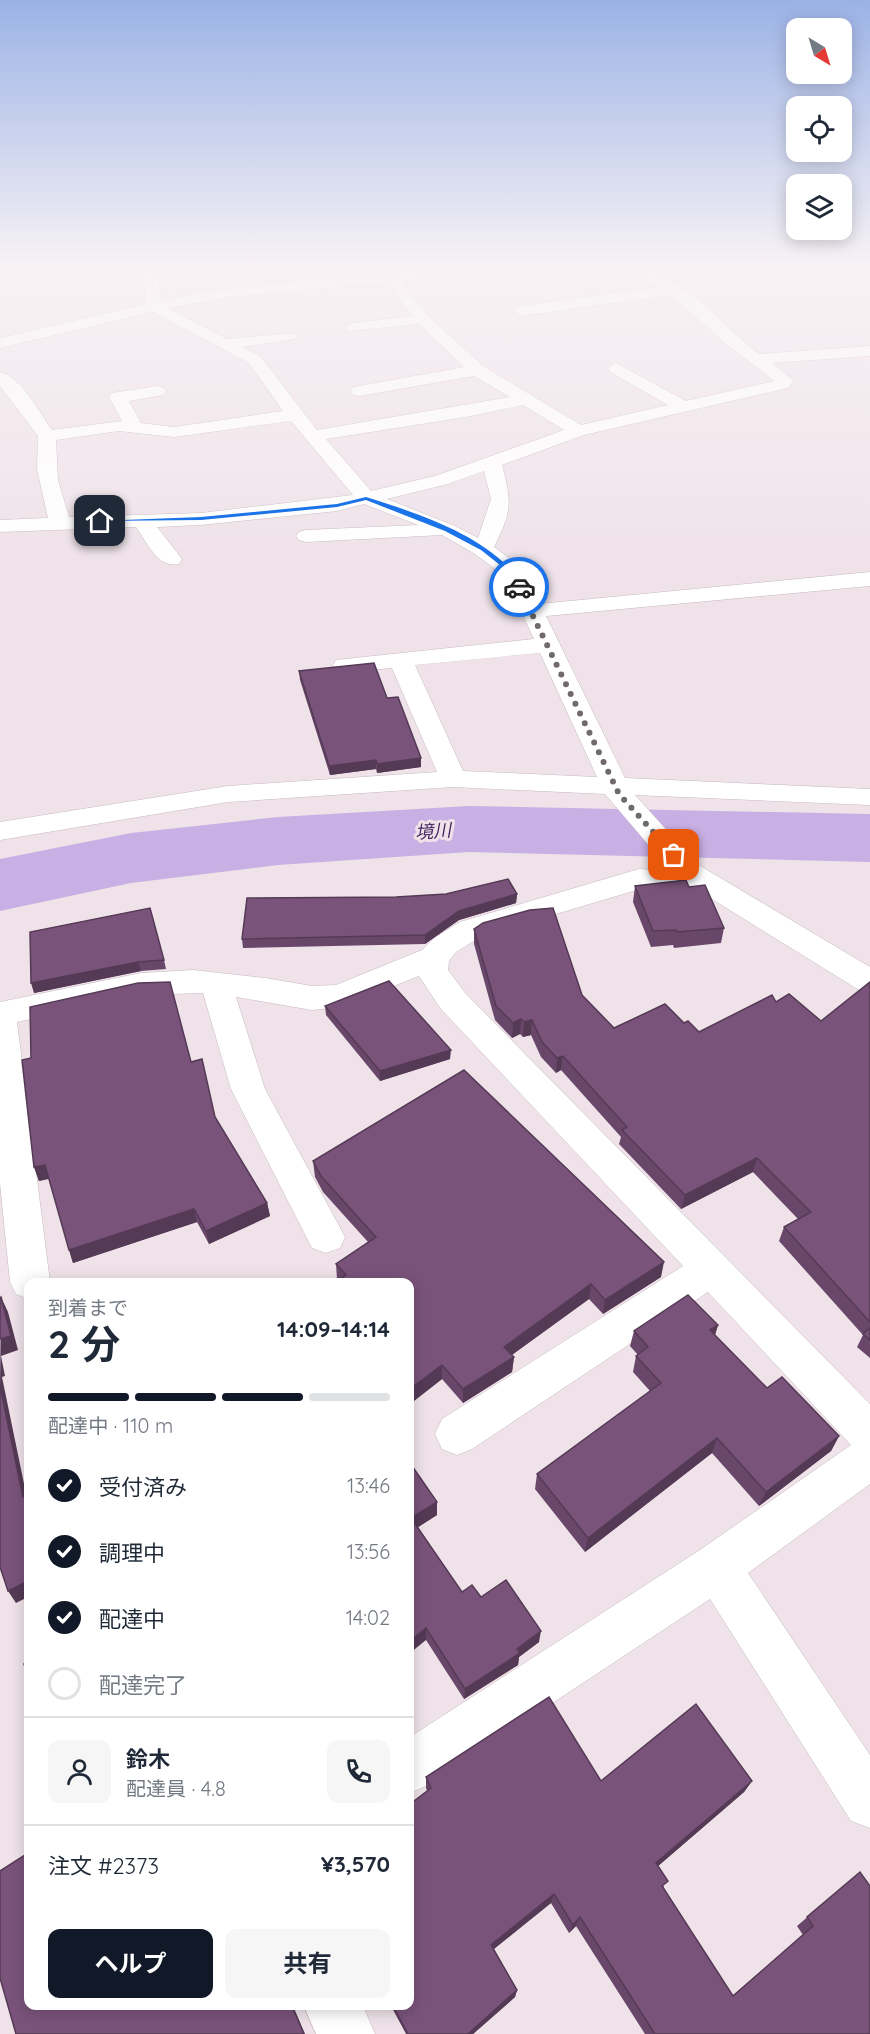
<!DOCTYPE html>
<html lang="ja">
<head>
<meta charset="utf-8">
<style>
	body { margin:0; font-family:Quicksand,"Noto Sans JP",sans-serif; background:#f6f6f7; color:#1f2937; height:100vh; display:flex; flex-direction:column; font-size:22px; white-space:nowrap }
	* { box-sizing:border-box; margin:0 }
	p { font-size:20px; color:#747a83 }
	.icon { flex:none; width:33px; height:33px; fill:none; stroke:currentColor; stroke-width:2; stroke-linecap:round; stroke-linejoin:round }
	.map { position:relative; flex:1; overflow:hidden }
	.details { position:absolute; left:24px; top:1278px; width:390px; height:732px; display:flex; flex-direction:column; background:#fff; border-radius:12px; box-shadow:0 3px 15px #0003 }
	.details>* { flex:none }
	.needle { width:39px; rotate:142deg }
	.fabs { position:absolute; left:786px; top:18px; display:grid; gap:12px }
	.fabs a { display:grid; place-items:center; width:66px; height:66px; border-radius:12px; background:#fff; box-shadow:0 3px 15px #0003; font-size:30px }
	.pin { position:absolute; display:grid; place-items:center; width:51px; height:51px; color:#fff; margin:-26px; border-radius:12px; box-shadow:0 3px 9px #0006 }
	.courier { position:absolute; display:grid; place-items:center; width:60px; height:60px; margin:-30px; border:4px solid #1a73e8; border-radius:50%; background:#fff; color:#222; box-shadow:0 2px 8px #0007 }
	.head em { font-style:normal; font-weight:700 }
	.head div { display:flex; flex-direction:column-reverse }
	.head { display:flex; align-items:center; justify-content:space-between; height:102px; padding:0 24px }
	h1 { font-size:39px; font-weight:700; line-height:45px }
	.bar { display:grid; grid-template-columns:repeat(4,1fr); gap:9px 6px; align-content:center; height:72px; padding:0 24px }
	.bar i { height:8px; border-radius:4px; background:#e0e1e3 }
	.bar .active { background:#111827 }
	.bar p { grid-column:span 4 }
	.line { display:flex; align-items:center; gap:15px; padding:0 24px; border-top:2px solid #e0e1e3 }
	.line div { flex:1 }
	.round { display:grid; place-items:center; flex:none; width:63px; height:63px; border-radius:12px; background:#f6f6f7 }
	ol { padding:0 24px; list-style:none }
	li { display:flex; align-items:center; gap:18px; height:66px }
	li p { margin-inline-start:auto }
	li .icon { padding:6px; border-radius:50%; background:#111827; color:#fff; stroke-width:4 }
	li:last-child { color:#747a83 }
	li i { width:33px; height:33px; border:3px solid #e0e1e3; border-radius:50% }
	.button { display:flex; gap:12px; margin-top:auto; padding:12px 24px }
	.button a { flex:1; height:69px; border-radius:12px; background:#111827; color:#fff; font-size:24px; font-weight:700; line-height:69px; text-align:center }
	.button a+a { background:#f6f6f7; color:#1f2937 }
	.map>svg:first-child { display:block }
</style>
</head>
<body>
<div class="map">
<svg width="870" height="2034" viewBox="0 0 870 2034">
	<rect width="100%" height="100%" fill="#efe3e9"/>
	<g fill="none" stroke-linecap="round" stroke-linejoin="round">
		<path fill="#c8afe4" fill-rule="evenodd" d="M469,806L870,814V862L469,852L278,865L131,883L0,911V859L131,833L278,817Z"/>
		<g stroke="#c5babf" stroke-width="1">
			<g id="minor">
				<path d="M142,268H156L162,301C200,291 240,288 279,283C361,274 442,268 525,268L518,272L401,281L427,315L483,366L581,425L668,405L610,372L608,368L616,363L686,401L774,381L725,343L671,295L521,316L513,311L521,306L658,287L627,268C680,268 720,324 759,354L870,346V356L772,363L794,381L788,388L584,435L502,465C512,503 512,511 494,547L510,559L539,604L870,572V586L546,616L625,778L870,789V805L635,795L697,864L870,967V993L859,990L699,891L640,889L482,936L456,952L449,961L448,970L465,993L870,1404V1484L748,1573L870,1755V1828L851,1821L710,1599L428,1785L410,1793V1737L700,1550L851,1445L708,1292L472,1449L457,1455L442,1449L435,1434L442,1419L683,1266L441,1009L419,976L340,1007L312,1010L236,997L265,1089L345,1237L340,1248L326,1253L312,1248L231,1089L203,993L141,995L17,1022L50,1282H28V1299L16,1294L10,1282L0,1183V1002L141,973L193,970L265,978L312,986L336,985L422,950L434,938L460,922L639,869L671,871L605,794L453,787L228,802L0,840V822L228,786L437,772L392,668L345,672L336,670L333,665L336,660L534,639L521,611L494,568L475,554L442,535L306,542L299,540L296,536L299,532L306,530L418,525L364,504L337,511L201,525L157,527L182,559L179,564C158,569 147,542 136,527L0,532V520L48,518L37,469L38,436L0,386V372C22,377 39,412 52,430L122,421L109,397L112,393L157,386L163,387L166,391L163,395L129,401L141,423L174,427L283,411L249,363L153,312L0,348V338L147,304ZM387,282L412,316L353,323L347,325L345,328L347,331L419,324L464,367L359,386L353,387L350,391L353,395L359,396L474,376L510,397L317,430L261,357L242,347L295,339L297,336L295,333L227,339L168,308L231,297ZM523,405L564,430L435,476L371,491L326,439L466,417ZM291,421L353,495L201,513L69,517L58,480L56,440L119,431L174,437ZM484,471L491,499L478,538L455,526L387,499L448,484ZM540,653L597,777L463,771L415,665Z"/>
				<path d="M830,268H853L870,274V283Z"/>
				<path d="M304,2006H363L375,2034H316Z"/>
			</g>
		</g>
		<use href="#minor" fill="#fff" fill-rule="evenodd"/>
	</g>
	<g fill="#69476a">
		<path d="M299,671L387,698L421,767L377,773L376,769L330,775L300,680Z"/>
		<path d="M635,886L689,887L724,928L721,943L674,948L673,945L651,947L633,902Z"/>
		<path d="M517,894L516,903L459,920L425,944L243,948L242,939Z"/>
		<path d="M474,929L582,995L614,1028L684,1023L699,1032L776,1002L821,1021L870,982V1358L857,1347L863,1335L779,1241L784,1227L798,1219L753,1172L681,1209L619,1144L621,1137L561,1070L556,1073L541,1057L531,1035L523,1037L520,1034L512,1038L495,1020L474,944Z"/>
		<path d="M30,932L164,960L166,969L141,971L34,993Z"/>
		<path d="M325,1006L450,1059L380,1081L326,1015Z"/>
		<path d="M191,1062L215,1117L267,1203L270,1216L209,1244L197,1222L73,1263L49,1179L39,1181L34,1167Z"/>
		<path d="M313,1161L661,1277L603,1314L589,1299L512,1355L514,1357L512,1372L463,1403L442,1379L410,1404V1282H339L337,1279L336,1264L368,1242L323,1192L315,1177Z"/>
		<path d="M718,1325L715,1335L767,1388L839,1436L831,1451L759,1506L712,1453L585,1552L535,1489L537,1474L650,1391L633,1372L636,1356L638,1355L630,1346L634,1331Z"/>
		<path d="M410,1463L437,1502V1515L418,1527L462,1592L481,1597L539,1642L519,1657L518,1665L464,1699L426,1640Z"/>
		<path d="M426,1777L601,1781H752L744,1792L658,1866L664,1888L732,1996L803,1935L797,1926L860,1872L870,2034H645L576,1926L569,1933L551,1903L494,1949L517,1990L515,1997L473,2034H406L391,2006H410L427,1791L426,1788Z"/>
	</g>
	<g fill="#553a56">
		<path d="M421,758V767L377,773V764Z"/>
		<path d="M376,760V769L330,775L329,766Z"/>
		<path d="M517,894L516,903L459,920L425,944V935L459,911Z"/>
		<path d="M138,962L141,971L34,993L31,983Z"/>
		<path d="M521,1019L520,1034L512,1038L513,1023Z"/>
		<path d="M532,1020L531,1035L523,1037L524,1022Z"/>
		<path d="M451,1050L450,1059L380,1081V1071Z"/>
		<path d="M563,1056L561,1070L556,1073L557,1058Z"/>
		<path d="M757,1158L753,1172L681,1209L685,1195Z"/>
		<path d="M45,1165L50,1178L39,1181L34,1167Z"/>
		<path d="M267,1203L270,1216L209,1244L206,1231Z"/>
		<path d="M194,1209L197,1222L73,1263L69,1250Z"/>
		<path d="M664,1262L661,1277L603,1314L605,1300Z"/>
		<path d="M591,1284L589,1299L503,1361L504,1347Z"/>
		<path d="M1,1297L8,1312L18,1350L1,1356L5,1376L2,1377L28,1503L23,1497L0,1386Z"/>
		<path d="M718,1325L713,1341L710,1330Z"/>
		<path d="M514,1357L512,1372L463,1403V1389Z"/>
		<path d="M442,1365V1379L410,1404V1389Z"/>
		<path d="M839,1436L831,1451L759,1506L766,1492Z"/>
		<path d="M717,1438L712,1453L585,1552L588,1538Z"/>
		<path d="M437,1502V1515L412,1531L411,1518Z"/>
		<path d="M28,1581V1597L16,1603L8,1591Z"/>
		<path d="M426,1628V1640L410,1653V1641Z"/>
		<path d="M541,1631L539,1642L519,1657L518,1665L464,1699L465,1689Z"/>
		<path d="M752,1781L744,1792L650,1873L656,1863Z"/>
		<path d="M554,1894L551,1903L490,1952L491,1945Z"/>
		<path d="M580,1917L576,1926L569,1933L573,1925Z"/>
		<path d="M517,1990L515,1997L473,2034H468Z"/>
		<path d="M292,2006H293L305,2034H304Z"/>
	</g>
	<g fill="#7a537b" stroke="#553a56" stroke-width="1.5">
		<path d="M374,663L387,698L398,697L421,758L377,764L376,760L329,766L299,671Z"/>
		<path d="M508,879L517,894L459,911L425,935L242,939L247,898L396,897L446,894Z"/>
		<path d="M686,880L689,887L705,885L724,928L677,932L676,930L653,931L635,886Z"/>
		<path d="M150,908L164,960L138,962L31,983L30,932Z"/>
		<path d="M553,908L582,995L614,1028L665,1004L684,1023L688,1021L699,1032L772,995L776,1002L789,994L821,1021L870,982V1322L784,1227L811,1212L757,1158L685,1195L622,1130L627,1127L563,1056L557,1058L542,1042L532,1020L524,1022L521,1019L513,1023L496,1006L474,929L483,923L530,910Z"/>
		<path d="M389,981L451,1050L380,1071L325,1006Z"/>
		<path d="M170,982L191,1062L202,1059L215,1117L267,1203L206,1231L194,1209L69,1250L45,1165L34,1167L22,1060L31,1058L30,1007L138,983Z"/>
		<path d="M464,1070L664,1262L605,1300L591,1284L504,1347L514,1357L463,1389L442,1365L410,1389V1282H341L339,1280L346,1275L336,1264L376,1237L321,1176L313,1161Z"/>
		<path d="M688,1295L718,1325L710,1330L767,1388L782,1377L839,1436L766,1492L717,1438L588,1538L537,1474L661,1383L636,1356L648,1347L634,1331Z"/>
		<path d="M1,1297L11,1336L0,1339V1298Z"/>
		<path d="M870,1328V1340L863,1334Z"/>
		<path d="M0,1386L23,1497L28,1494V1581L8,1591L0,1567Z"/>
		<path d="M410,1463L437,1502L411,1518L462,1592L472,1585L481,1597L506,1580L541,1631L517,1649L520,1653L465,1689L426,1628L410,1641Z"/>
		<path d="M28,1662V1676L24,1664Z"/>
		<path d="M549,1697L601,1781L696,1704L752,1781L656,1863L668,1881L662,1886L733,1996L813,1926L807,1917L860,1872L870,1886V2034H655L580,1917L573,1925L554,1894L491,1945L517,1990L468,2034H408L393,2006H410V1804L431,1788L426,1777Z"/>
		<path d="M28,1853V2006H292L304,2034H16L0,1978V1871Z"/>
	</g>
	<linearGradient id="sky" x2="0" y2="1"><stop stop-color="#9bb2e6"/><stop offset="0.48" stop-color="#f8f2f5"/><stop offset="1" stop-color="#f8f2f5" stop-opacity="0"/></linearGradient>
	<rect width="870" height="553" fill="url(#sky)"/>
	<path fill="#1a73e8" d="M366,497C411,511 466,529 502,561C510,568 516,578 522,587L516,588L500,565L481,550L445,531L366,500L337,507L201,520L97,521L201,517L337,504Z"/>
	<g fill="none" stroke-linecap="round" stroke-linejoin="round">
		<path stroke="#70696d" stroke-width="6" stroke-dasharray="0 10.8" d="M519,587L619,794L674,855"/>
	</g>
	<g text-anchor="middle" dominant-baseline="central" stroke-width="6" stroke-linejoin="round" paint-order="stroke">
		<g font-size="18" font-style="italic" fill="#462563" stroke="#efe3e9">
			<text transform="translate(433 831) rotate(-4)">境川</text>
		</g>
	</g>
</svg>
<div class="fabs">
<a><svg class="needle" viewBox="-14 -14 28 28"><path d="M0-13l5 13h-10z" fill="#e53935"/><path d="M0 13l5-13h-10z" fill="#747a83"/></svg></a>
<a><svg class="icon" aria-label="locate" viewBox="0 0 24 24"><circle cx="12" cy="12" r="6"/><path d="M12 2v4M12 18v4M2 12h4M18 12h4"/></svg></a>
<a><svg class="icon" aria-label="layers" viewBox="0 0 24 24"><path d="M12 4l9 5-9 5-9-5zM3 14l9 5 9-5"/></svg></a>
</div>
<div class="pin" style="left:674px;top:855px;background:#ea580c"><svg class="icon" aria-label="bag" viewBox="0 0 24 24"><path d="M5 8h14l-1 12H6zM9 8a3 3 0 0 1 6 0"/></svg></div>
<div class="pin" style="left:100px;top:521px;background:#1f2937"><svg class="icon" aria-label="home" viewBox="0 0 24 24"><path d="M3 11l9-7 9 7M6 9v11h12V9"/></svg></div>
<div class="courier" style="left:519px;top:587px"><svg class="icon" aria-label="car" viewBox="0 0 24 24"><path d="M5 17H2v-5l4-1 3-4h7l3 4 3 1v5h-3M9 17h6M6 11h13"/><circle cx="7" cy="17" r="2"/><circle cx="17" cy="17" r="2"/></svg></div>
<section class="details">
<div class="head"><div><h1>2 分</h1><p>到着まで</p></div><em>14:09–14:14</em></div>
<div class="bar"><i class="active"></i><i class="active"></i><i class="active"></i><i></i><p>配達中 · 110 m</p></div>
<ol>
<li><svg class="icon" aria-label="check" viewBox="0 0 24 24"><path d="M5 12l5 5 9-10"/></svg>受付済み<p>13:46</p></li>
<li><svg class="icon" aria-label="check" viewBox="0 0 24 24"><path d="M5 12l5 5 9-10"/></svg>調理中<p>13:56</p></li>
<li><svg class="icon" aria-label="check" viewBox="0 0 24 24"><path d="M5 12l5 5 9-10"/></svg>配達中<p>14:02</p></li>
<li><i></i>配達完了</li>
</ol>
<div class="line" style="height:108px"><a class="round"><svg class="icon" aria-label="person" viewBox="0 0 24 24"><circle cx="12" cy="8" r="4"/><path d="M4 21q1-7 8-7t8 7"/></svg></a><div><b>鈴木</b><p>配達員 · 4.8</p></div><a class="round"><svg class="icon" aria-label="phone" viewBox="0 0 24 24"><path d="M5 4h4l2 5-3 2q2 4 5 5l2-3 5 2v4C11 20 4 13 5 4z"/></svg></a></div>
<div class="line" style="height:78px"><div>注文 #2373</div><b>¥3,570</b></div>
<div class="button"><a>ヘルプ</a><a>共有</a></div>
</section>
</div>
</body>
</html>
